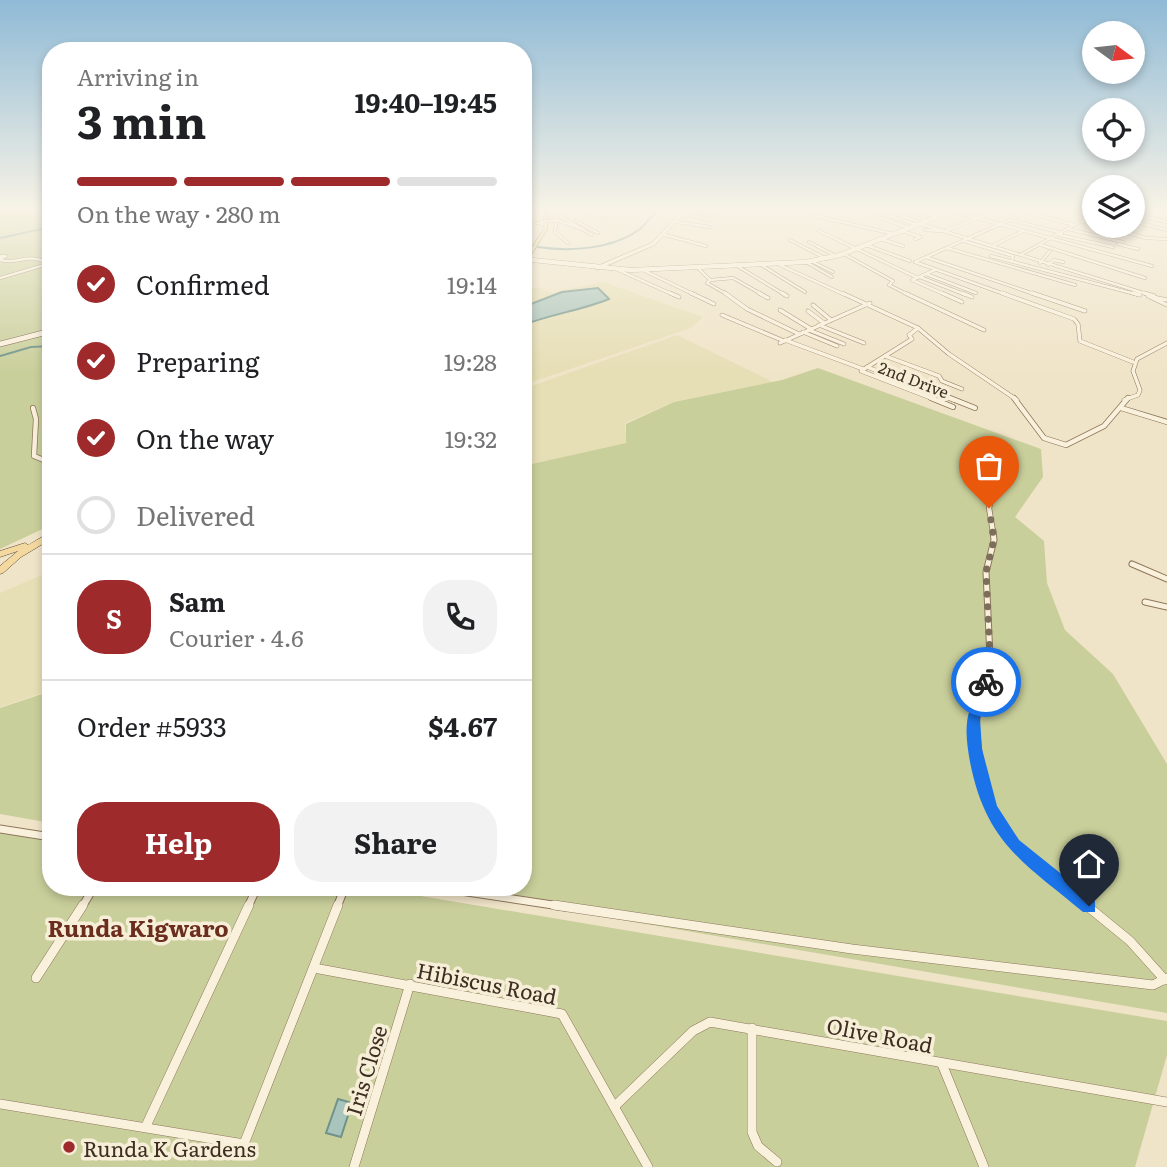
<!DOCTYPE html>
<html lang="en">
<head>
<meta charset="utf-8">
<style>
	body { margin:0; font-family:Literata,serif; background:#f2f2f2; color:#202124; height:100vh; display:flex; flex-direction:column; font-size:26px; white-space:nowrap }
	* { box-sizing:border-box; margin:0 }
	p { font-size:23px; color:#757577 }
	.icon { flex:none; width:38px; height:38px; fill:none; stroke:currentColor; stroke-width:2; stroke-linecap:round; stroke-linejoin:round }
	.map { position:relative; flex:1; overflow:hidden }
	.side { position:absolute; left:42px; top:42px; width:490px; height:854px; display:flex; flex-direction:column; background:#fff; border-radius:28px; box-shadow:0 4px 10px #0003 }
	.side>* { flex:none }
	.needle { width:46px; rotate:105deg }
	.tools { position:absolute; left:1082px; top:21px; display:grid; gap:14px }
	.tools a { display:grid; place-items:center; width:63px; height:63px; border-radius:50%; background:#fff; box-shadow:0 4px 10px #0003; font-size:35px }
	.pin { position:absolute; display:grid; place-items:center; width:60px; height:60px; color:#fff; margin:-72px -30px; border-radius:50% 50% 50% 0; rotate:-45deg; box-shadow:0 0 7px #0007 }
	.pin .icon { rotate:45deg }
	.courier { position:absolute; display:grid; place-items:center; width:70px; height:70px; margin:-35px; border:5px solid #1a73e8; border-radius:50%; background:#fff; color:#222; box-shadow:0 2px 9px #0007 }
	.head em { font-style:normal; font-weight:700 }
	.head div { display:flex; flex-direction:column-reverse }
	.head { display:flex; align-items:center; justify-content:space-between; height:119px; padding:0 35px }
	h1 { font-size:46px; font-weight:700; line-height:52px }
	.bar { display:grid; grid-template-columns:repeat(4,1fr); gap:10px 7px; align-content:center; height:84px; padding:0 35px }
	.bar i { height:9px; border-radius:5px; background:#e0e0e0 }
	.bar .current { background:#9e2a2b }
	.bar p { grid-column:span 4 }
	.line { display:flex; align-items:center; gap:18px; padding:0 35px; border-top:2px solid #e0e0e0 }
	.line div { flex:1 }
	.round { display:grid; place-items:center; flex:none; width:74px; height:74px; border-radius:28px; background:#f2f2f2 }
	ol { padding:0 35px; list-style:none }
	li { display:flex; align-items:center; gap:21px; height:77px }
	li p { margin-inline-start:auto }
	li .icon { padding:7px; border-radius:50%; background:#9e2a2b; color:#fff; stroke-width:4 }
	li:last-child { color:#757577 }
	li i { width:38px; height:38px; border:4px solid #e0e0e0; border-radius:50% }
	.button { display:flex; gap:14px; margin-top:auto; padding:14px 35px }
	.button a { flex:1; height:80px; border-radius:28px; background:#9e2a2b; color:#fff; font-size:28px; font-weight:700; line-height:80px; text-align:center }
	.button a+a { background:#f2f2f2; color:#202124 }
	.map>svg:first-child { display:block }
</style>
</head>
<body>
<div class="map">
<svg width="1167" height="1167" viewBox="0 0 1167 1167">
	<rect width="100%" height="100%" fill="#f0e4c8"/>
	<g fill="#e6deb5">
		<path d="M603,282L703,317L691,328L523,385V291L538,287L550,293Z"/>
		<path d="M677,335L773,382L673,402L625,423L626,443L523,466V389Z"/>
		<path d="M51,571V690L0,707V593Z"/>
	</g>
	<g fill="#c9cf9b">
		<path d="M0,210H51V525L0,549Z"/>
		<path d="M818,368L1041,449L1043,477L1015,517L1044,541L1047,583L1065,630L1113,674L1167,764V1013L429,887H523V466L626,443V424L674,402L782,380Z"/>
		<path d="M51,691V823L0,814V708Z"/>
		<path d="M0,826L51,834V887H367L1167,1021V1055L1135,1167H0Z"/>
	</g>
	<g fill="#a9c4bc" stroke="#6f938a" stroke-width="2">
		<path d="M598,288L609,299C582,310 552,314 523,325V307L562,292Z"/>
		<path d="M338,1099L352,1103L341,1137L326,1133Z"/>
	</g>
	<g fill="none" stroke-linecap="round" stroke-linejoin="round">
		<g stroke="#6f938a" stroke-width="2">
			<path d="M0,238L51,227"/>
			<path d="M523,245L533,246"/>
			<path d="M538,247C571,252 613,249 640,229C646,224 650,217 656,213L645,210"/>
			<path d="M0,356L31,347L51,346"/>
		</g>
		<g stroke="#8d765c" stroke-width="3.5">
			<g id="minor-far5">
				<path d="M580,210L605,220"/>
				<path d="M685,210L712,215L708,220"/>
				<path d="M872,210L918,225"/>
				<path d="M896,210L927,221"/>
				<path d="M932,210L945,214"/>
				<path d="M1004,210L1021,215"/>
				<path d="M1064,210L1089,216"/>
				<path d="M952,211L1152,266"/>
				<path d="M919,212L937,217"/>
				<path d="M523,213L527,210"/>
				<path d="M1028,213L1075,225"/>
				<path d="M547,214L562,217L592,235"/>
				<path d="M1132,214L1167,222"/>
				<path d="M692,216L709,219"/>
				<path d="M816,216L894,234"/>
				<path d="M557,218L555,232L568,243"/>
				<path d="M881,218L909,228"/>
				<path d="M1011,220L1062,233"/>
				<path d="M576,221L598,233"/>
				<path d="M1081,221L1094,225"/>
				<path d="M1132,221L1167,230"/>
				<path d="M676,222L710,227"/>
				<path d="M921,224L1150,295"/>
				<path d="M546,225L537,223L557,220L582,229"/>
				<path d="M1104,226L1146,238L1167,239"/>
				<path d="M1068,229L1123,242"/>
				<path d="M925,230L942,231"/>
				<path d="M819,231L918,278"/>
				<path d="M902,231L921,237L915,239"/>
				<path d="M945,231L997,210"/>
				<path d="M665,235L706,246"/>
				<path d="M1060,235L1113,247"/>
				<path d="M881,239L903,246"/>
				<path d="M790,240L827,259"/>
				<path d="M964,241L1013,256L1012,261"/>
				<path d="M809,242L836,256"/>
				<path d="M1118,244L1138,249"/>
				<path d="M866,245L910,261"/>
				<path d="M994,245L1023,231"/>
				<path d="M1041,245L1145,278"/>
				<path d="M947,248L1075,285"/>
				<path d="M844,254L893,281L889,285L909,295"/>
				<path d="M1022,254L1094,214"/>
				<path d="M0,256H6L0,259"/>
				<path d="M991,256L1139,295"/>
				<path d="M926,257L1037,295"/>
				<path d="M0,260C20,265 25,252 48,263"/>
				<path d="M806,262L832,277"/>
				<path d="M813,262L833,272"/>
				<path d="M915,262L1007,295"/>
				<path d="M915,262L1032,210"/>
				<path d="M1040,263L1050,251"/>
				<path d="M780,265L845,295"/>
				<path d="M1048,265L1054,260L1063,262"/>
				<path d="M763,266L805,292"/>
				<path d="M739,267L785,295"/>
				<path d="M616,269L674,295"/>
				<path d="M699,269L710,280L707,283L728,295"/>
				<path d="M643,270L695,295"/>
				<path d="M935,270L912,280L946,295"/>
				<path d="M926,274L976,293"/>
				<path d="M920,277L966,295"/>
				<path d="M0,278L51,263"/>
				<path d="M710,280L733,278L763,295"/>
			</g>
		</g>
		<g stroke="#8d765c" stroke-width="4.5">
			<g id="minor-far4">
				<path d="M670,293L679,297"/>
				<path d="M691,293L714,304"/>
				<path d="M725,293L747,309L799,334"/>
				<path d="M759,293L768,298"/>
				<path d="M782,293L787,296"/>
				<path d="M842,293L918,328L949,354L1017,400"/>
				<path d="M905,293L984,330"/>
				<path d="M942,293L962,302"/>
				<path d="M962,293L972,297"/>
				<path d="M1002,293L1074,319L1078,324L1080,341L1133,362"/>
				<path d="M1032,293L1085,311"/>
				<path d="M1133,293L1140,295"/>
				<path d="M1144,293L1154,296"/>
				<path d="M1167,300L1148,296L1167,305"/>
				<path d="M813,305L831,320"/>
				<path d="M780,310L811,329"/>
				<path d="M808,311L824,323"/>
				<path d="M722,315L784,341"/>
				<path d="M819,325L864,343"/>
				<path d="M918,328L909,335L912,339L861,371L936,400"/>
				<path d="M809,330L844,344"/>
				<path d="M803,332L837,346"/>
				<path d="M785,340L863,369"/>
				<path d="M780,343L870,303"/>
				<path d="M885,356L939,376L942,381L962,389"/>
				<path d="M867,367L954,400"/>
				<path d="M1124,400L1138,395L1140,390L1133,371L1137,359L1167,343"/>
			</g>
		</g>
		<g stroke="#8d765c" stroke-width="6">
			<g id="minor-far3">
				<path d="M931,398L953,407"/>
				<path d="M950,398L975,408"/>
				<path d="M1014,398L1044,438L1066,445L1104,426L1128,398"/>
				<path d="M33,408L36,419L34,456L51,463"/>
				<path d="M1121,408L1167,422"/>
				<path d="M992,497L989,508L993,532"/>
			</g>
		</g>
		<g stroke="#8d765c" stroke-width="7">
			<g id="minor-far2">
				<path d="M1132,564L1167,579"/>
				<path d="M1145,602L1167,607"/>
				<path d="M979,698L990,657L986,572L994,540L993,531"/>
			</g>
		</g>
		<g stroke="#8d765c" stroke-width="9">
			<g id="minor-far1">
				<path d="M979,697C973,720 976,737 979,760C990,838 1032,860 1088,907"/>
				<path d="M0,829L51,837"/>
				<path d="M434,887L566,907"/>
				<path d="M82,907L94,887"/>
				<path d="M248,907L257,887"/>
				<path d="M337,907L345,887"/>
			</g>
		</g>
		<g stroke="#8d765c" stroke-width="10">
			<g id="minor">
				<path d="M554,905L852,949L1153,985L1167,978"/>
				<path d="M1086,905L1130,941L1165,980"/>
				<path d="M314,968L562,1014L648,1167"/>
				<path d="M36,978L83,905"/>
				<path d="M752,1028V1132L758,1146L777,1162"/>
				<path d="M942,1064L984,1167"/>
				<path d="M0,1104L244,1144L338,905"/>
				<path d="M616,1105L693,1031L710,1022L1167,1102"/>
				<path d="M146,1126L249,905"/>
				<path d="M354,1167L410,984"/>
			</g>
		</g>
		<g stroke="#8d765c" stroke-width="4.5">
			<path id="tertiary" d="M597,268L653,244L686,210"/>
		</g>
		<g stroke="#6f573f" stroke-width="5">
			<path id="secondary-far1" d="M523,259L631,270L806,262L840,255L955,210"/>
		</g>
		<g stroke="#6f573f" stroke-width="6">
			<path id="secondary" d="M0,344L51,331"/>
		</g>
		<g stroke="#5b4430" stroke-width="1">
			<g id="primary">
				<path d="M545,210H549L547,230L530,257H526V256L543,230Z"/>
				<path d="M51,532V539L21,557L3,573L0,574V566L18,551L0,557V551L25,543L28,545Z"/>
			</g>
		</g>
		<use href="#minor-far5" stroke="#faf1dc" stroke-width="2.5"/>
		<use href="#minor-far4" stroke="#faf1dc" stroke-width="3.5"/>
		<use href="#minor-far3" stroke="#faf1dc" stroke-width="4.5"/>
		<use href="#minor-far2" stroke="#faf1dc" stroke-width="5"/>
		<use href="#minor-far1" stroke="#faf1dc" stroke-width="7"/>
		<use href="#minor" stroke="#faf1dc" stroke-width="9"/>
		<use href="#tertiary" stroke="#faf1dc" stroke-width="3.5"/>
		<use href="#secondary-far1" stroke="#faf1dc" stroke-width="4.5"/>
		<use href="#secondary" stroke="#faf1dc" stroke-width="5"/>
		<use href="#primary" fill="#f3d9a0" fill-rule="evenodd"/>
		<g stroke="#5b4430" stroke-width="5" stroke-linecap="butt">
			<path id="primary-bridge" d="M523,262L528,256"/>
		</g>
		<use href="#primary-bridge" stroke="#f3d9a0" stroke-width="4.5"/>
	</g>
	<linearGradient id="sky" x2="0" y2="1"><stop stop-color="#8fbad6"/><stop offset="0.56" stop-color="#f8f3e6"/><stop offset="1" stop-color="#f8f3e6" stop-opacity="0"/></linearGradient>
	<rect width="1167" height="373" fill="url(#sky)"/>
	<path fill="#1a73e8" d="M986,676L992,682L980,719L982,749L997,806L1019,840L1095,901V912H1083C1024,863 986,843 970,762C967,745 964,726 970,709C973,699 976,680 986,676Z"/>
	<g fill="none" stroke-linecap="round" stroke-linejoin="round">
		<path stroke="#7c6e5b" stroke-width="7" stroke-dasharray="0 12.6" d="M986,682L990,657L986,572L994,540L989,508"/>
	</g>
	<circle fill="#9e2a2b" stroke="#f7eed8" stroke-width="2.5" cx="69" cy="1147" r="7"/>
	<g text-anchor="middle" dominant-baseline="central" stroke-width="7" stroke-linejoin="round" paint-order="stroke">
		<g font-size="16" fill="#3d2e20" stroke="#f7eed8">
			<text transform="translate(914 379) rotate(21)">2nd Drive</text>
		</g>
		<g font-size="21" fill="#3d2e20" stroke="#f7eed8">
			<text transform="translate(487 982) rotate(11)">Hibiscus Road</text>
			<text transform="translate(880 1034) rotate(11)">Olive Road</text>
			<text transform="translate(365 1070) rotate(-73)">Iris Close</text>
		</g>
		<g font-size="21" fill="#3d2e20" stroke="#f7eed8" text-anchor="start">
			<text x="83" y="1147">Runda K Gardens</text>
		</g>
		<g font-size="23" font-weight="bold" fill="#6b2e1e" stroke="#f7eed8">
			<text x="138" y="927">Runda Kigwaro</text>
		</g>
	</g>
</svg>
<div class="tools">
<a><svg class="needle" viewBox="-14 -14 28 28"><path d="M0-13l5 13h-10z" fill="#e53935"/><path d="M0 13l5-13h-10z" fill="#757577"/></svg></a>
<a><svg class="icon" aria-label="locate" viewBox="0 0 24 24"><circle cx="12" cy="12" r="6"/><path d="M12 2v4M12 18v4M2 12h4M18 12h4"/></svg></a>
<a><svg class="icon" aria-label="layers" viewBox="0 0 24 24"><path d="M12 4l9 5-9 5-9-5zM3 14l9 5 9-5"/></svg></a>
</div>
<div class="pin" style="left:989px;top:508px;background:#ea580c"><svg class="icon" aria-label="bag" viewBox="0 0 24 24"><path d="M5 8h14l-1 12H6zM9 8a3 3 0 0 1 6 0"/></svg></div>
<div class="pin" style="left:1089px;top:906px;background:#1f2937"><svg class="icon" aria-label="home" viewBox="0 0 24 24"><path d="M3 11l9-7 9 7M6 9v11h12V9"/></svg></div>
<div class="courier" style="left:986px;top:682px"><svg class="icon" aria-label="bike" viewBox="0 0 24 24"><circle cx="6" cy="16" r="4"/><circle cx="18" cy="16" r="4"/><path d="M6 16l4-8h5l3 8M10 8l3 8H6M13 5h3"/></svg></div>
<section class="side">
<div class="head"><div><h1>3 min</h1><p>Arriving in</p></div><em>19:40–19:45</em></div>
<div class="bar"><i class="current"></i><i class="current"></i><i class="current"></i><i></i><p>On the way · 280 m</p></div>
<ol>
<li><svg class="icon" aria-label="check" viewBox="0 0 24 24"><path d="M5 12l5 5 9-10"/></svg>Confirmed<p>19:14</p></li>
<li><svg class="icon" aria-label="check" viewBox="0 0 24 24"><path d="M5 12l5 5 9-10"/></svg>Preparing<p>19:28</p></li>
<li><svg class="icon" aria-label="check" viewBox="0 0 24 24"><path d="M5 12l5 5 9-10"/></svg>On the way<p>19:32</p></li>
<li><i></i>Delivered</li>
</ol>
<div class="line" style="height:126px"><b class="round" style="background:#9e2a2b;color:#fff">S</b><div><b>Sam</b><p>Courier · 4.6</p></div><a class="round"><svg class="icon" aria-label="phone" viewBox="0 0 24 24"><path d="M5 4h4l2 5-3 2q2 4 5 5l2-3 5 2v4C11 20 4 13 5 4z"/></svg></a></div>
<div class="line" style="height:91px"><div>Order #5933</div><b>$4.67</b></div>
<div class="button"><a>Help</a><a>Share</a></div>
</section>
</div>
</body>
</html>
